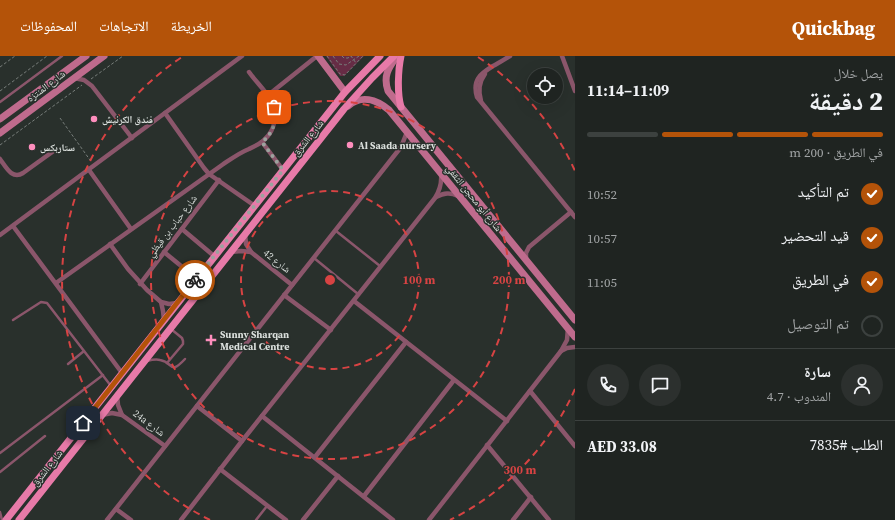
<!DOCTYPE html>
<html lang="ar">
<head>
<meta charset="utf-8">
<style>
	body { margin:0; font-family:"Source Serif 4","Noto Naskh Arabic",serif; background:#2c302e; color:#f1f3f6; direction:rtl; height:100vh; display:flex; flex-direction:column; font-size:15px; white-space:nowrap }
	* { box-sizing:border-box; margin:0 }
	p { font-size:13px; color:#a1a4a5 }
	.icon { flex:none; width:22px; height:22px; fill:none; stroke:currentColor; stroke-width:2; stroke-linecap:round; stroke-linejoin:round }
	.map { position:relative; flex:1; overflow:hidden; direction:ltr }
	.side { display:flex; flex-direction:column; background:#1f2421; width:320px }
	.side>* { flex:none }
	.buttons { position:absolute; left:527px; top:12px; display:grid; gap:8px }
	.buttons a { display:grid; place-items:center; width:36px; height:36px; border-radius:50%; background:#1f2421; box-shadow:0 4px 16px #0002,0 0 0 1px #3c413f; font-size:20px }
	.pin { position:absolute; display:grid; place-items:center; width:34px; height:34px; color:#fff; margin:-17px; border-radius:8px; box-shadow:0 2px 6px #0006 }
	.courier { position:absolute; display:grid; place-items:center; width:40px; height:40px; margin:-20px; border:3px solid #b45309; border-radius:50%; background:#fff; color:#222; box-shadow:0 1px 5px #0007 }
	.overview em { font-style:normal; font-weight:700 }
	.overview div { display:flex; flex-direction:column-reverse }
	.overview { display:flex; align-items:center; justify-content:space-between; height:68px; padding:0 12px }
	h1 { font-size:26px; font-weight:700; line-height:30px }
	.bar { display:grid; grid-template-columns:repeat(4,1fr); gap:6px 4px; align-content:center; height:48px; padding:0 12px }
	.bar i { height:5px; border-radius:3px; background:#3c413f }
	.bar .current { background:#b45309 }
	.bar p { grid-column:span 4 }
	.line { display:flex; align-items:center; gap:10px; padding:0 12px; border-top:1px solid #3c413f }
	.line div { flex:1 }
	.round { display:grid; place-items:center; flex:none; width:42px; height:42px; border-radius:21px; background:#2c302e }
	ol { padding:0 12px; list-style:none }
	li { display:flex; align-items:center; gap:12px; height:44px }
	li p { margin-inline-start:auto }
	li .icon { padding:4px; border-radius:50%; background:#b45309; color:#fff; stroke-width:4 }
	li:last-child { color:#a1a4a5 }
	li i { width:22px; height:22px; border:2px solid #3c413f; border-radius:50% }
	header { display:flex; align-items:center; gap:24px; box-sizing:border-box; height:56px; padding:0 20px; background:#b45309; color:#fff }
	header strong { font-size:19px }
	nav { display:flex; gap:22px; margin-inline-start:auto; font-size:14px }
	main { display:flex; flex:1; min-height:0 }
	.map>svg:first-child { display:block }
</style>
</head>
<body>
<header>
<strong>Quickbag</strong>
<nav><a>الخريطة</a><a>الاتجاهات</a><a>المحفوظات</a></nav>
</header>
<main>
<section class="side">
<div class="overview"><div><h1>2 دقيقة</h1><p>يصل خلال</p></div><em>11:09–11:14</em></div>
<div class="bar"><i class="current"></i><i class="current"></i><i class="current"></i><i></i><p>في الطريق · 200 m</p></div>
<ol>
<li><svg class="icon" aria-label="check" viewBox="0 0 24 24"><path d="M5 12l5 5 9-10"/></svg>تم التأكيد<p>10:52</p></li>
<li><svg class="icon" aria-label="check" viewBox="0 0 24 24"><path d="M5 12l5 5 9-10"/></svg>قيد التحضير<p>10:57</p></li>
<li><svg class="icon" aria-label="check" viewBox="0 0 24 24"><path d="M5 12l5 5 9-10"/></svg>في الطريق<p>11:05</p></li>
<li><i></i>تم التوصيل</li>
</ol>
<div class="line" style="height:72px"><a class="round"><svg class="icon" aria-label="person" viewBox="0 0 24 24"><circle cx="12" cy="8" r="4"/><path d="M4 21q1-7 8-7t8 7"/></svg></a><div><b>سارة</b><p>المندوب · 4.7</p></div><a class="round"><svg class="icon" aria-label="chat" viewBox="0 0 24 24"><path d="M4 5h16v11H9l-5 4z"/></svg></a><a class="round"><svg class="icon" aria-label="phone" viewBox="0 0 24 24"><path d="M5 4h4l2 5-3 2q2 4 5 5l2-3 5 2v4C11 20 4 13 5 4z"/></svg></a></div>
<div class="line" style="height:52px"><div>الطلب #7835</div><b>AED 33.08</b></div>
</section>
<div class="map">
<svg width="575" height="464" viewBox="0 0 575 464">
	<rect width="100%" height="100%" fill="#29302c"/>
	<path fill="#662c45" d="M326,0H364L344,20H340Z"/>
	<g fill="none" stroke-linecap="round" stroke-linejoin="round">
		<g stroke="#787e7b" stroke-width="1" stroke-dasharray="3 2" stroke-linecap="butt">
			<path d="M327,0L340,18L345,19L363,0"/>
			<path d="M333,0L339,8L346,9L359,0"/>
			<path d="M342,0L344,2H348L351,0L356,7"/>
			<path d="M0,11L15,0"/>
			<path d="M91,23L123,0"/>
			<path d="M0,35L47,0"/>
			<path d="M60,62L90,104"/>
			<path d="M0,89L82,29"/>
		</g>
		<g stroke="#8b566b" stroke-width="2.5">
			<path d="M0,46L62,0"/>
			<path d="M336,175L380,210"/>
			<path d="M314,202L358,238"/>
			<path d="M13,264L41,246L47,247L111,330"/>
			<path d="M147,305C151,304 156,303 160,304C174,306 169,320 185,303"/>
			<path d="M167,307L183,288V285L182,282L171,273"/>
			<path d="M68,308L84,295"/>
			<path d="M0,397L103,319"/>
			<path d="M0,416L45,380"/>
			<path d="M0,456L2,464"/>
			<path d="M256,464L267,450"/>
		</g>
		<g stroke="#8b566b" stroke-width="4.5">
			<path d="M510,0C505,3 499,7 493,10C480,18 472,24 477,41L575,161"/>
			<path d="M562,0L575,35"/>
			<path d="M74,22L84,24L92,30L132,82"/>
			<path d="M267,40L317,0"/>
			<path d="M481,45C478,35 479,26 485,18"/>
			<path d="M165,57L204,112L209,118L255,150"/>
			<path d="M262,86L283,114"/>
			<path d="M401,91L409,88L416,87"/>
			<path d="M0,103C6,111 12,124 23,117L55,94"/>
			<path d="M89,114L131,173"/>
			<path d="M436,141C444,137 450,136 458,140"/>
			<path d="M13,170L122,317"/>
			<path d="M182,173L214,200"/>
			<path d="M245,178L246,188L251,196L292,229"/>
			<path d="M0,179L242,0"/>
			<path d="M110,188L128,213L147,234L161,246L169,248L177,247"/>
			<path d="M164,196L197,223"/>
			<path d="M231,196L241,195L251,196"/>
			<path d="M526,204V197L529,191L571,156"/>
			<path d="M56,227L222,109C231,103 239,97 249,93C254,90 261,88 265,83C275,74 278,58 272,46C266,35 256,26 249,16"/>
			<path d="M140,228L219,124"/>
			<path d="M284,239L331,274"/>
			<path d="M354,245L507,365"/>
			<path d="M161,246L163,255L164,264"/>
			<path d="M561,295L567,292L575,291"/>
			<path d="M530,335L575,390"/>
			<path d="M117,339L118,349L122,359"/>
			<path d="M197,350L242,385"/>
			<path d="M102,359L112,357L122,359L165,390"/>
			<path d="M262,360L393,464"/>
			<path d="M487,389L549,464"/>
			<path d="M315,401L406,286"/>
			<path d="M220,413L286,464"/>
			<path d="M364,440L454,324"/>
			<path d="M116,453L131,464"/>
			<path d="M107,464L401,91L407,76"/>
			<path d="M181,464L242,385L435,142C440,134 442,127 441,118"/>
			<path d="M303,464L338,420"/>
			<path d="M429,464L561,295L567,284L568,272"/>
			<path d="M513,464L531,441"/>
		</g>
		<g stroke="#bf6b8d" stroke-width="7">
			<path d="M318,0L345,36"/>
			<path d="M397,0C388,13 383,20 388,35L575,264"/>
			<path d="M348,50C361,39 376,43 389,54L575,281"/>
			<path d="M0,63L86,0"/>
			<path d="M0,77L104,0"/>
		</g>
		<g stroke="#e77aa8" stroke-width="7">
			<path d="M401,51C397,37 398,14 401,0"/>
			<path d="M6,464L345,36L380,0"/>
			<path d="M19,464L344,53L372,22L394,0"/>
		</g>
	</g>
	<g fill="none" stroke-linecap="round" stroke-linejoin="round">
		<path stroke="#9ca29e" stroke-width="4" stroke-dasharray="0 7.2" d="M195,224L283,114L262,86C273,77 277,66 274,51"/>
		<path stroke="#b45309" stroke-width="5" d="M83,367L195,224"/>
	</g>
	<g fill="none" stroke="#d74343" stroke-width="2" stroke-dasharray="7 5">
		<circle cx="330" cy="224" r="89"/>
		<circle cx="330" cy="224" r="179"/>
		<path d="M575 333A268 268 0 0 1 450 464M210 464A268 268 0 0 1 182 1M478 1A268 268 0 0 1 575 115"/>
	</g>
	<g fill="#fe8ebd" stroke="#29302c" stroke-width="1.5">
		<circle cx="94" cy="63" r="4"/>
		<circle cx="350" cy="89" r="4"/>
		<circle cx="32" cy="91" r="4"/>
		<path d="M209 278h4v4h4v4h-4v4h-4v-4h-4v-4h4z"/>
	</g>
	<g text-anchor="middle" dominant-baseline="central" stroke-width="3" stroke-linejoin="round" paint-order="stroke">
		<g font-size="10" fill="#dadfdc" stroke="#29302c">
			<text transform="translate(46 30) rotate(-37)">شارع المنتزه</text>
			<text transform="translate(308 82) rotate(-51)">شارع الشرق</text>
			<text transform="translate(474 142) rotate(51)">شارع أبو محجن الثقفي</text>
			<text transform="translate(172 170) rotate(-53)">شارع حباب بن قيظي</text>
			<text transform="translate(277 205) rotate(38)">شارع 42</text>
			<text transform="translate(149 367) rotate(37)">24a شارع</text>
			<text transform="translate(47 412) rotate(-52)">شارع الشرق</text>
		</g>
		<g font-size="10" font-weight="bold" fill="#dadfdc" stroke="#29302c" text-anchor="start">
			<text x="102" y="63">فندق الكرنيش</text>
			<text x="358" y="89">Al Saada nursery</text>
			<text x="40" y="91">ستاربكس</text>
			<text x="220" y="278">Sunny Sharqan<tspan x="220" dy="12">Medical Centre</tspan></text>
		</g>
	</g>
	<circle cx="330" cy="224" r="6" fill="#d74343" stroke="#29302c" stroke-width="2"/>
	<g font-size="12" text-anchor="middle" font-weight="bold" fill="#d74343" stroke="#29302c" stroke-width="3" stroke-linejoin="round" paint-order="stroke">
		<text x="419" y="228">100 m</text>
		<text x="509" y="228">200 m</text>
		<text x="520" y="418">300 m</text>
	</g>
</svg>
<div class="buttons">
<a><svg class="icon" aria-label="locate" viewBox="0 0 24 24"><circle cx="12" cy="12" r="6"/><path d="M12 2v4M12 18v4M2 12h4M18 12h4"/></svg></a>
</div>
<div class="pin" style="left:274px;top:51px;background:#ea580c"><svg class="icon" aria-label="bag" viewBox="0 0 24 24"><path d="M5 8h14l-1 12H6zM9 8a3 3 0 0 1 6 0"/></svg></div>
<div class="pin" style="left:83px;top:367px;background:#1f2937"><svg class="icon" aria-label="home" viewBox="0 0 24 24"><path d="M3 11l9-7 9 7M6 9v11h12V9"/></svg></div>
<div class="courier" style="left:195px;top:224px"><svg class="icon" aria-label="bike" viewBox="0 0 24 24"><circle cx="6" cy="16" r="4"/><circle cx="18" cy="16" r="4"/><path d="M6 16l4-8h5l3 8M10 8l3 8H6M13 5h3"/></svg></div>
</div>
</main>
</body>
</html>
